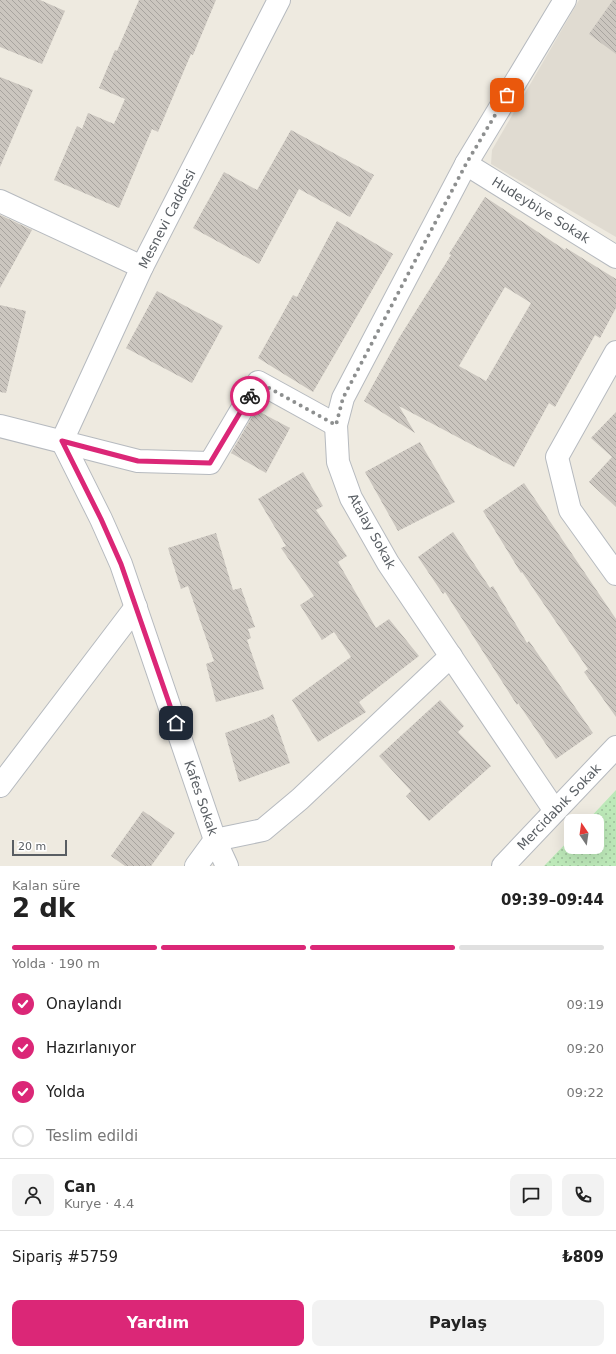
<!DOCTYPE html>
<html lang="tr">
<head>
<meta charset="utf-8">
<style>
	body { margin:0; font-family:"DejaVu Sans",sans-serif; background:#f2f2f2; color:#222; height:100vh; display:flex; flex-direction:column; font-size:15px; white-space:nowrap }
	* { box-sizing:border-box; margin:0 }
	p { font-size:13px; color:#767676 }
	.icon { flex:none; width:22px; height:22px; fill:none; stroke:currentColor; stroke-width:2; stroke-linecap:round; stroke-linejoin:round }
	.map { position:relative; height:866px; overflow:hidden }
	.panel { display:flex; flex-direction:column; background:#fff; flex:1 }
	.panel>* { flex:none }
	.needle { width:26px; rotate:347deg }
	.controls { position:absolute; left:564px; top:814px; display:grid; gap:8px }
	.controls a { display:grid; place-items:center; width:40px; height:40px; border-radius:8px; background:#fff; box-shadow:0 4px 16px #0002; font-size:20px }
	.scale { position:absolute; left:12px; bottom:10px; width:55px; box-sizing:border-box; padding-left:4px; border:2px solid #595e63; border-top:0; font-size:11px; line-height:14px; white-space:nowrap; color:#595e63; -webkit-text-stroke:3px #fff; paint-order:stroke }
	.pin { position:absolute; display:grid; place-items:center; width:34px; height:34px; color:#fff; margin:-17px; border-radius:8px; box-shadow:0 2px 6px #0006 }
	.courier { position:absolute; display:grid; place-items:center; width:40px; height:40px; margin:-20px; border:3px solid #db2777; border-radius:50%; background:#fff; color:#222; box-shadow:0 1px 5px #0007 }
	.headline em { font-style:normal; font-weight:600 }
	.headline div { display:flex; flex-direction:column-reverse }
	.headline { display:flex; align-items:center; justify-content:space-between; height:68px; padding:0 12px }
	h1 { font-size:26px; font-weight:600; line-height:30px }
	.bar { display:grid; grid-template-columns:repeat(4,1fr); gap:6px 4px; align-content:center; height:48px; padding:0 12px }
	.bar i { height:5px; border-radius:3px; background:#e0e0e0 }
	.bar .active { background:#db2777 }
	.bar p { grid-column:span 4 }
	.line { display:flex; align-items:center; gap:10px; padding:0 12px; border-top:1px solid #e0e0e0 }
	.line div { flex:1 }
	.round { display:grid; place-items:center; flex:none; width:42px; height:42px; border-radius:8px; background:#f2f2f2 }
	ol { padding:0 12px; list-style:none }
	li { display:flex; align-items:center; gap:12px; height:44px }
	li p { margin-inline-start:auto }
	li .icon { padding:4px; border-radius:50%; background:#db2777; color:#fff; stroke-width:4 }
	li:last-child { color:#767676 }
	li i { width:22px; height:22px; border:2px solid #e0e0e0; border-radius:50% }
	.cta { display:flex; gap:8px; margin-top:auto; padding:8px 12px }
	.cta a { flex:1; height:46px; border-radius:8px; background:#db2777; color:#fff; font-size:16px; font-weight:600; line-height:46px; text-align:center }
	.cta a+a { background:#f2f2f2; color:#222 }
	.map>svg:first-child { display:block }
</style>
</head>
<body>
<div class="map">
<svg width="616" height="866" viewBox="0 0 616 866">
	<defs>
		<pattern id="park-dots" width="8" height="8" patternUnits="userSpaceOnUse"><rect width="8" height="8" fill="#bde9b9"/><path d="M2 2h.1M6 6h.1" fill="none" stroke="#9dc09a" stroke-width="1.8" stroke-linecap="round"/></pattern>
		<pattern id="building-back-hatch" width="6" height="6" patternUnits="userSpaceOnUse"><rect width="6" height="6" fill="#cbc6bf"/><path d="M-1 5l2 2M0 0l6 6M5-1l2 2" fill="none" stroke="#a8a49f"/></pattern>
	</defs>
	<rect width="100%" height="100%" fill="#eeeae0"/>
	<path fill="#e0dbd1" d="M579,0H616V237L491,164L492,150Z"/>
	<path fill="url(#park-dots)" d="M616,790V866H544L571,838V847H597V821H587Z"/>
	<g fill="url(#building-back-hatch)" fill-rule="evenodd">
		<path d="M0,0H40L65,11L42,64L0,47Z"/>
		<path d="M139,0H216L193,55L191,54L158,132L152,129L119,208L54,180L77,126L82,129L88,113L114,124L125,99L99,88L115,50L117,51Z"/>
		<path d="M613,0H616V54L589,34Z"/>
		<path d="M0,77L33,90L0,167Z"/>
		<path d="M291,130L374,175L350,217L299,189L259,264L193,228L224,172L257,190Z"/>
		<path d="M485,197L565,250L566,248L616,279V308L600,338L595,335L555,407L549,403L514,467L399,406L415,433L364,401L399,338L451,255L449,254ZM505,287L531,303L486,381L459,366Z"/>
		<path d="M0,215L32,230L0,288Z"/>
		<path d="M337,221L393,254L313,392L258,358L293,295L297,297Z"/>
		<path d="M157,291L223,326L192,383L126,348Z"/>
		<path d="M0,305L26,311L6,393L0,392Z"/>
		<path d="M256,410L290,428L266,473L231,453Z"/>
		<path d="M616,412V507L589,482L612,457L591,438Z"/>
		<path d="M420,442L455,502L398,531L365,472Z"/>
		<path d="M303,472L323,506L316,510L347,556L338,562L376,628L389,619L419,656L359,702L366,712L318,742L292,700L351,657L334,632L322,640L300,605L314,596L281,548L286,546L258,499Z"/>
		<path d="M524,483L616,619V717L584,672L588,669L522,572L521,573L483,511Z"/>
		<path d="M453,532L490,588L493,586L527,643L529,641L593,733L556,759L518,703L517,705L445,592L443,594L418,557Z"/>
		<path d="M216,533L233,590L241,588L255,627L248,629L251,638L247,640L264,689L216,702L206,664L214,661L188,586L181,589L168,548Z"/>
		<path d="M440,700L464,726L458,732L491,766L429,821L406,796L411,791L379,756Z"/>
		<path d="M273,714L290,763L239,782L225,733L267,718Z"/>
		<path d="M143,811L175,833L151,866H125L111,856Z"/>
	</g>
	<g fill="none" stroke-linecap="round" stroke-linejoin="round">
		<g stroke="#b6babf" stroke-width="24">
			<g id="minor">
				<path d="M466,164L616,257"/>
				<path d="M0,201L142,267"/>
				<path d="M616,352L557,457L570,510L616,574"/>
				<path d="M0,426L138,461L210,463L258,382L336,425"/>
				<path d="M62,441L101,519L121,564L215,840L227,866"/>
				<path d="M0,786L136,607"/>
				<path d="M555,811L388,563L351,498L338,462L336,425L343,398L466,164L565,0"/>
				<path d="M196,866L215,840L263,830L300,799L451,656"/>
				<path d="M503,866L616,747"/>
			</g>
		</g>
		<g stroke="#b6babf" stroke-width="24">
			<path id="tertiary" d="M62,441L142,267L279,0"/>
		</g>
		<use href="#minor" stroke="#fff" stroke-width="22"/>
		<use href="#tertiary" stroke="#fff" stroke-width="22"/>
	</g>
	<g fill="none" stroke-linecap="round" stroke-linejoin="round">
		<path stroke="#8d8f8f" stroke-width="4" stroke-dasharray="0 7.2" d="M250,396L258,382L336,425L343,398L466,164L507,95"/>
		<path stroke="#db2777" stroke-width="5" d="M176,723L121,564L101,519L62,441L138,461L210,463L250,396"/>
	</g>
	<g text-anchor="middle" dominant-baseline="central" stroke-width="3" stroke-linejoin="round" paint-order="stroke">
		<g font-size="13" fill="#595e63" stroke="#fff">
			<text transform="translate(541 210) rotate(32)">Hudeybiye Sokak</text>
			<text transform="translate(167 219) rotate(-63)">Mesnevi Caddesi</text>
			<text transform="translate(372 531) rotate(61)">Atalay Sokak</text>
			<text transform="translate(201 798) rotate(71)">Kafes Sokak</text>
			<text transform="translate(559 807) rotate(-46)">Mercidabık Sokak</text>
		</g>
	</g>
</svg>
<div class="controls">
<a><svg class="needle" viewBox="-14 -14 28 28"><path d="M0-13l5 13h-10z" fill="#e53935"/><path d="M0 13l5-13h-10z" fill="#767676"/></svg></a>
</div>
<div class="scale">20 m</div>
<div class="pin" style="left:507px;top:95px;background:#ea580c"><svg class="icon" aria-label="bag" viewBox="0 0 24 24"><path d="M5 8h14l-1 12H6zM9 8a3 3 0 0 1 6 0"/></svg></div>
<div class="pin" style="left:176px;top:723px;background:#1f2937"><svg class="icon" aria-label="home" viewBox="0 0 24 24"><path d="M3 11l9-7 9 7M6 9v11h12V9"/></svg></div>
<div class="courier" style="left:250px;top:396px"><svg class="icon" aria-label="bike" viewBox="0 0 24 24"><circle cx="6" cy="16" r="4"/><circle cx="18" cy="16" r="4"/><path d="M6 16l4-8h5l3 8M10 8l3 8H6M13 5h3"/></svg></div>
</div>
<section class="panel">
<div class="headline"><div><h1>2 dk</h1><p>Kalan süre</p></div><em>09:39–09:44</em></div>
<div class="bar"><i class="active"></i><i class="active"></i><i class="active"></i><i></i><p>Yolda · 190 m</p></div>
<ol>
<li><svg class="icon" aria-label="check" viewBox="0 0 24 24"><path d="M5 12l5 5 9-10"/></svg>Onaylandı<p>09:19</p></li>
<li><svg class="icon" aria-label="check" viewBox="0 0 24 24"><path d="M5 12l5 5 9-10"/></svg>Hazırlanıyor<p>09:20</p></li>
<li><svg class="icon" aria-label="check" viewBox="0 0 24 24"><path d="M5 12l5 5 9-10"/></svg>Yolda<p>09:22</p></li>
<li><i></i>Teslim edildi</li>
</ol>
<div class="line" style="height:72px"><a class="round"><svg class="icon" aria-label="person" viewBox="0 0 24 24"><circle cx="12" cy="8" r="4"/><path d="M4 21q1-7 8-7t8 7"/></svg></a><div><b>Can</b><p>Kurye · 4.4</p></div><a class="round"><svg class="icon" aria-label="chat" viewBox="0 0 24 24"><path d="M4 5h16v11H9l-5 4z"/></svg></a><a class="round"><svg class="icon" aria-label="phone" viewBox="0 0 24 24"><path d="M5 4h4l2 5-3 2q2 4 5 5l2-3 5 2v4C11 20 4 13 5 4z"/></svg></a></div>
<div class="line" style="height:52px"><div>Sipariş #5759</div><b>₺809</b></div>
<div class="cta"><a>Yardım</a><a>Paylaş</a></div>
</section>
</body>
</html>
